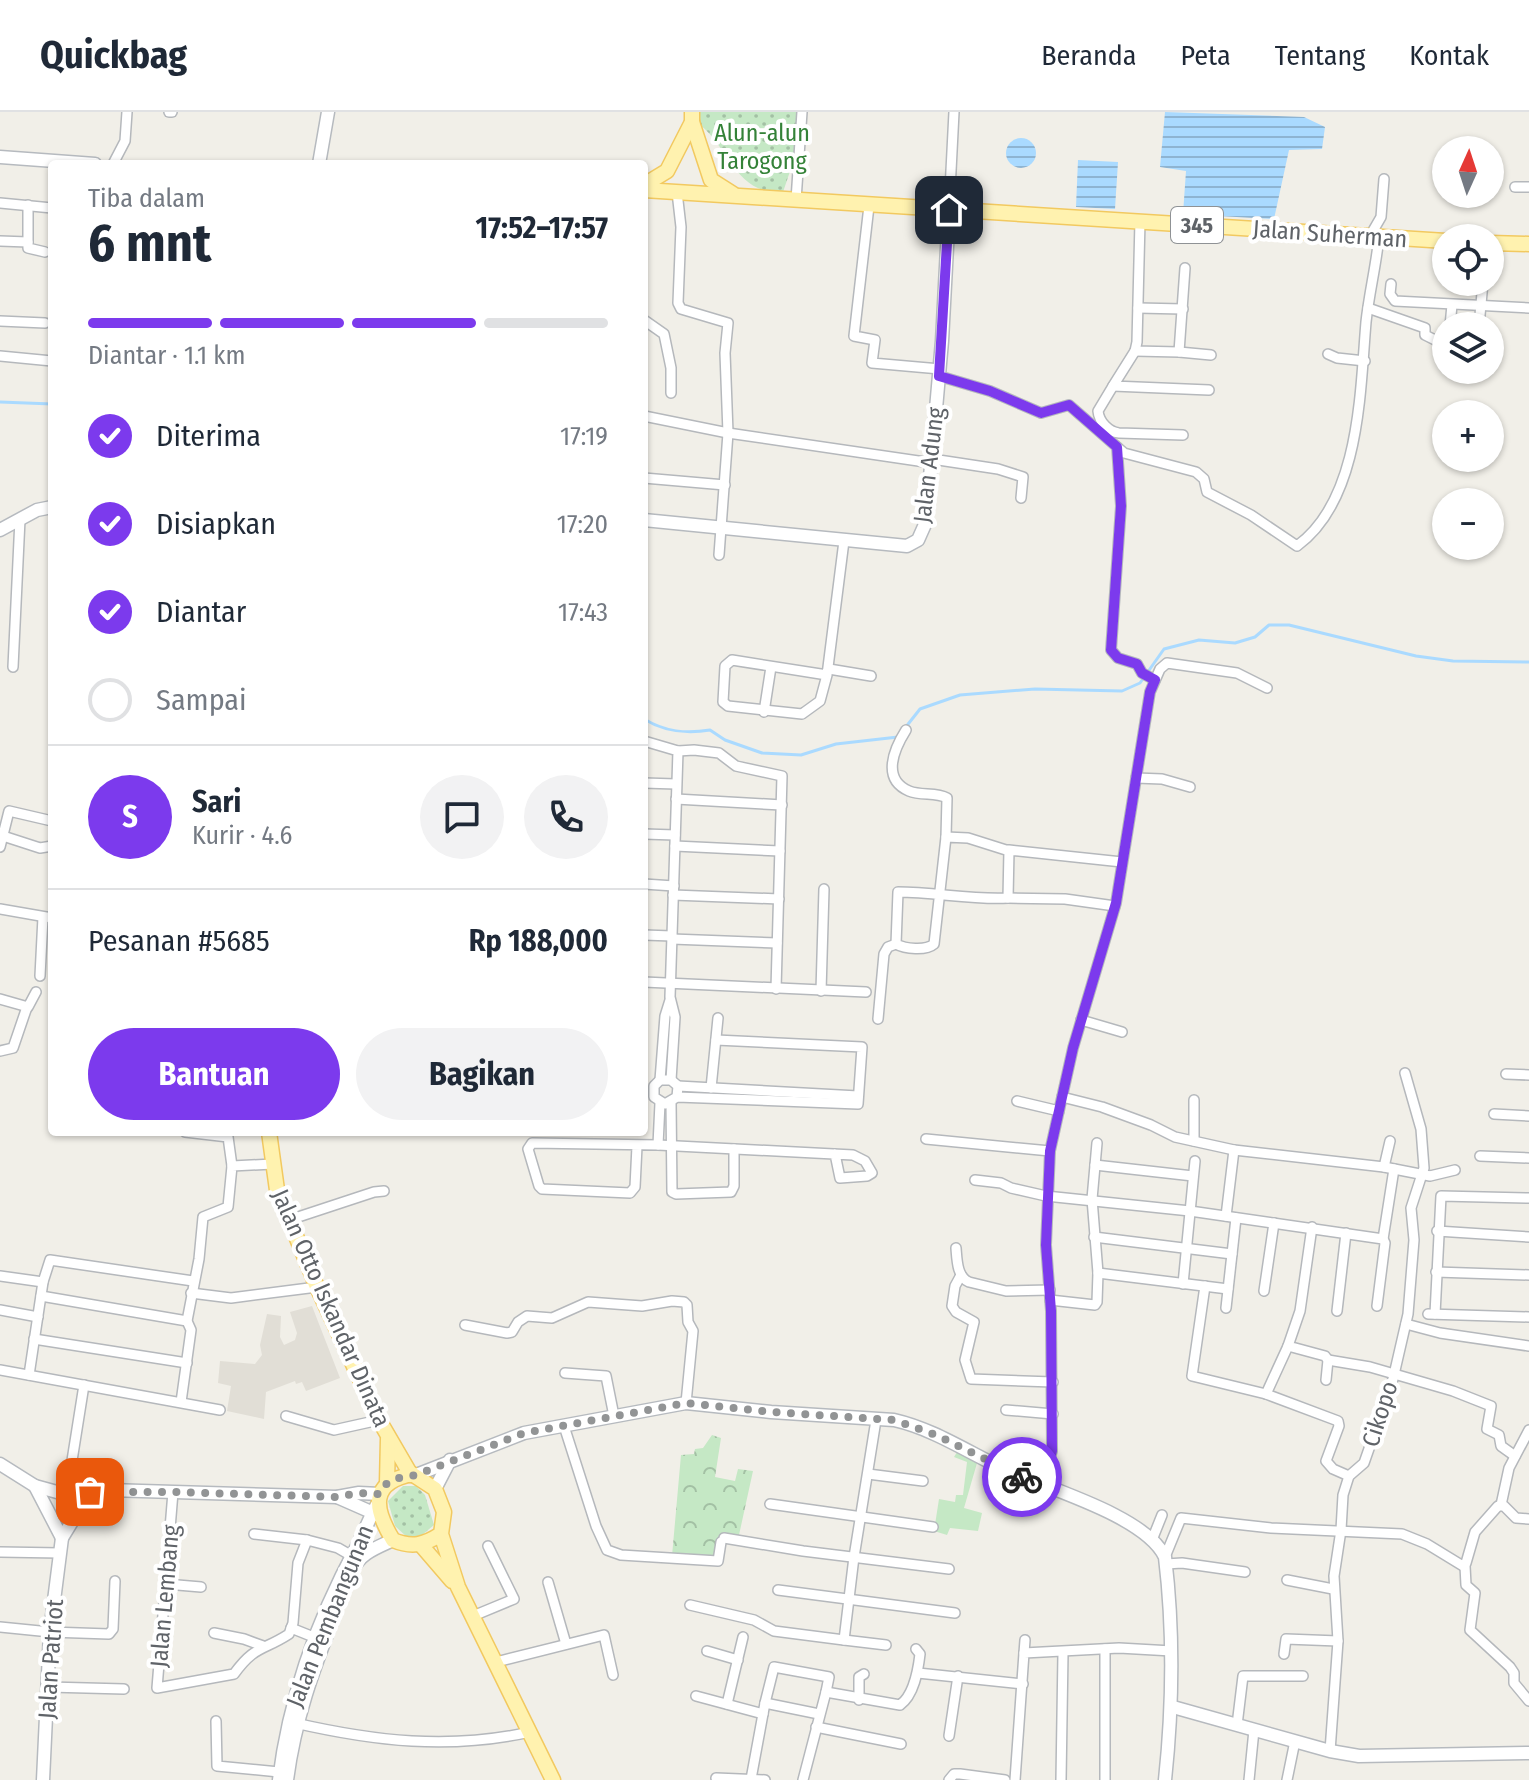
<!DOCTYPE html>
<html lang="id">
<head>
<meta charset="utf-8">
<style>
	body { margin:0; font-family:"Fira Sans Condensed",sans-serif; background:#f2f2f3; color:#1f2937; height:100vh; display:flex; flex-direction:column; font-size:30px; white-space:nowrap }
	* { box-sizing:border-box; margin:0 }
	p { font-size:26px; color:#747a83 }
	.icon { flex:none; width:44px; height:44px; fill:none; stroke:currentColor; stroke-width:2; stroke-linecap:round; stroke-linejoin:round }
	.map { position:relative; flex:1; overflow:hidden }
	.panel { position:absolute; left:48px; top:48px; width:600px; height:976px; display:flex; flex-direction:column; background:#fff; border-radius:8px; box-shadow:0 2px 6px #0004 }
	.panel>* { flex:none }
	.needle { width:52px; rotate:3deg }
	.buttons { position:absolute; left:1432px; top:24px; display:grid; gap:16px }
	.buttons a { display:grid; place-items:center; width:72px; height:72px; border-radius:50%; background:#fff; box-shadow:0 2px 6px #0004; font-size:40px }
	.pin { position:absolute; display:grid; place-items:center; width:68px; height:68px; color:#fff; margin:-34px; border-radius:16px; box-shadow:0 4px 12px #0006 }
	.courier { position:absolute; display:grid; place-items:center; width:80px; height:80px; margin:-40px; border:6px solid #7c3aed; border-radius:50%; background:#fff; color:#222; box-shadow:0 2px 10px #0007 }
	.overview em { font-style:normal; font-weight:700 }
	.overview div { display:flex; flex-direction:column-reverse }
	.overview { display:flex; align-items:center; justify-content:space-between; height:136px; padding:0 40px }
	h1 { font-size:52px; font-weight:700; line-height:60px }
	.bar { display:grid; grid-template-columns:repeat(4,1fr); gap:12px 8px; align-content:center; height:96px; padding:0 40px }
	.bar i { height:10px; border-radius:6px; background:#e0e1e3 }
	.bar .selected { background:#7c3aed }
	.bar p { grid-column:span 4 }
	.line { display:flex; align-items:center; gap:20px; padding:0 40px; border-top:2px solid #e0e1e3 }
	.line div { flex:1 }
	.round { display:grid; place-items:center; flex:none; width:84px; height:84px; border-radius:42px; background:#f2f2f3 }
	ol { padding:0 40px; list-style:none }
	li { display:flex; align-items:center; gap:24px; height:88px }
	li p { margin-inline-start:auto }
	li .icon { padding:8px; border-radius:50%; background:#7c3aed; color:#fff; stroke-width:4 }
	li:last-child { color:#747a83 }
	li i { width:44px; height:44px; border:4px solid #e0e1e3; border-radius:50% }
	.button { display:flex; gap:16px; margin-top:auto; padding:16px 40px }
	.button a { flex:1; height:92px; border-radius:48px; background:#7c3aed; color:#fff; font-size:32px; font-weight:700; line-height:92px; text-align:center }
	.button a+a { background:#f2f2f3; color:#1f2937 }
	header { display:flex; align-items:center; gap:48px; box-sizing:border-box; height:112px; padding:0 40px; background:#fff; border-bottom:2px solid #e0e1e3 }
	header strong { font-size:38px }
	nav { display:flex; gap:44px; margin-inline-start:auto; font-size:28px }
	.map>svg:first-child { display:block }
</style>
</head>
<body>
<header>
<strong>Quickbag</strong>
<nav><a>Beranda</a><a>Peta</a><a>Tentang</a><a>Kontak</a></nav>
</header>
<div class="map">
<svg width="1529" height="1668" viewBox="0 0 1529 1668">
	<defs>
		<pattern id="forest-crowns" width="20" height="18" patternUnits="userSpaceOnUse" patternTransform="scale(2)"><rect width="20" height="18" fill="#c5e8c5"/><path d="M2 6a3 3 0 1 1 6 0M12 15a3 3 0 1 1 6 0" fill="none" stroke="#a3c0a4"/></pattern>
		<pattern id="park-dots" width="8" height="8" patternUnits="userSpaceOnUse" patternTransform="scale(2)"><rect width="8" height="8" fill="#c5e8c5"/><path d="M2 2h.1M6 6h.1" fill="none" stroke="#a3c0a4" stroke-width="1.8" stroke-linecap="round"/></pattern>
		<pattern id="water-rules" width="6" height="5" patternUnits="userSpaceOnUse" patternTransform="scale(2)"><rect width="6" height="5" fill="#aadaff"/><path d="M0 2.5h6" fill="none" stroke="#8eb4d2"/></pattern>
	</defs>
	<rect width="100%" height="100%" fill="#f1efe8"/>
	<path fill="#e1ded6" d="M312,1194L340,1266L306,1279L302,1270L296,1272L295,1269L266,1280L264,1307L227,1299L231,1274L218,1271L220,1249L255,1252L262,1243L260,1233L267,1202L281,1204L280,1225L284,1233L295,1228L297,1221L290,1200Z"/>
	<path fill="#c5e8c5" d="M959,1337L977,1351L964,1396L982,1401L978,1419L950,1416L947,1423L934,1419L939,1387L955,1390L956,1383H963L967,1350L954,1345Z"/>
	<path fill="url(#forest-crowns)" d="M712,1323L721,1326L715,1365L735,1369L738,1357L753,1359L739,1423L723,1422L716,1446L672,1444L681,1343L694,1342L695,1337L703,1336Z"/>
	<g fill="url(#park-dots)">
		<path d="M697,0H802V24L783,80C735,83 730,36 700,13Z"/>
		<path d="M403,1374H416L425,1383L434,1413L422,1423L408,1426L395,1414L388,1389Z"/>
	</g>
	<g fill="url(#water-rules)">
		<path d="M1165,0L1304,5L1325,15L1322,37L1289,38L1274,107L1183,102L1186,59L1160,55Z"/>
		<circle cx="1021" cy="41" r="15"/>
		<path d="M1078,48L1118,50L1115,97L1076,95Z"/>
	</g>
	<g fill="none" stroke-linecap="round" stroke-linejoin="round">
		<g stroke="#aadaff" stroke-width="3">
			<path d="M0,290L52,292"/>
			<path d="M644,607C665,620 686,622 710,618L725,628L762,641L801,643L836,632L898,625"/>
			<path d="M905,616L920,597L960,583L1035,577L1122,579L1140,571L1164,537L1199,528L1235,531L1255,525L1269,513H1289L1416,544L1453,549L1529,550"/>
		</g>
		<g stroke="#b5b8bc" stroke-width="12">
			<g id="street">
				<path d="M169,0H172"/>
				<path d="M113,52L125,29L127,0"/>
				<path d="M1515,75H1529"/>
				<path d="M677,80L681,115L678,191L681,197L728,211L725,241L728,321L719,443"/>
				<path d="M796,88L802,0"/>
				<path d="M0,91L52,96"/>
				<path d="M28,93V136L45,140"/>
				<path d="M869,94L854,224L875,228L872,251L940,257"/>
				<path d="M949,98L954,0"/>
				<path d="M1140,109L1137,230L1135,239L1179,240L1185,156"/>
				<path d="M1370,124L1381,105L1384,67"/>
				<path d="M0,129L28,130"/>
				<path d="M1391,172L1390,182L1395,189L1529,196"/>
				<path d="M1138,196L1183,197"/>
				<path d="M1368,196L1425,216V223L1435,228"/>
				<path d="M644,208L664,222L671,256V281"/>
				<path d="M0,209L45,211"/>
				<path d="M1450,214L1452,193"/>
				<path d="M1479,214L1483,170"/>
				<path d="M1135,239L1113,274L1209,278"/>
				<path d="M1179,240L1211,243"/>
				<path d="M1328,242L1337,246L1365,249"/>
				<path d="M0,244L52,249"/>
				<path d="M939,264L990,279L1041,301L1069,293L1124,341L1196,360L1204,367L1207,380L1251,403L1297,434C1360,388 1360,281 1366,210C1369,182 1376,154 1379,125"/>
				<path d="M1113,274L1098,299C1099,310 1109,320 1119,321L1183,323"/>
				<path d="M644,304L728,321L932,351"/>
				<path d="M1117,335L1121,394L1111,538L1118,546L1137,552L1142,561L1155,568"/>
				<path d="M932,347L998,357L1023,365L1021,386"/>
				<path d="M644,366L725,373"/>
				<path d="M13,555L20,407"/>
				<path d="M829,557L871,564"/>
				<path d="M827,563L820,589L802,602L728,594L723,590L725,554L732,548L827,563L844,429"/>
				<path d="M764,600L771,555"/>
				<path d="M906,618C894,637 881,667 909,679C921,684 936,680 947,686L946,725"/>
				<path d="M644,629L678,639L670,885L675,905L671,968"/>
				<path d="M678,639L694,638L719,641L736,654L782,664L776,877"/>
				<path d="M1136,666L1162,667L1190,675"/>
				<path d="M644,671L676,672"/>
				<path d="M676,687L782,693"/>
				<path d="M644,722L675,723"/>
				<path d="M3,724L40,736L52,734"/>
				<path d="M675,734L780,739"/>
				<path d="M0,735L9,699L52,709"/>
				<path d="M1009,738L1008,786C971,788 935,780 898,780L896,832C905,837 926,839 934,832L946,725L968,726L1006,738H1009L1122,750"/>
				<path d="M644,772L674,774"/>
				<path d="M673,783L779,787"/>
				<path d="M1008,786L1065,787L1115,794"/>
				<path d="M0,797L52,806"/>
				<path d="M644,823L672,824"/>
				<path d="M672,827L777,831"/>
				<path d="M40,864L43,805"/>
				<path d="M644,870L866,880"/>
				<path d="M821,879L824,777"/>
				<path d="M0,887L28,895L36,880"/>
				<path d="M878,907L884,842L888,835L896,832"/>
				<path d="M1081,908L1122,920"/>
				<path d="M0,939L13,936L27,895"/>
				<path d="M1506,962L1529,963"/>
				<path d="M660,968L665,904L670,888"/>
				<path d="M678,974L858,984"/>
				<path d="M711,976L718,906"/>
				<path d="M677,985L678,974L671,968H660L654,974V985L665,992L677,985L858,992L862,935L716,928"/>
				<path d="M1062,985L1102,995L1151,1013L1175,1025L1234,1038"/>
				<path d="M1194,988V1029"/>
				<path d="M1017,989L1059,999"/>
				<path d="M671,991L672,1080L676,1082L731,1080L734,1074V1037"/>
				<path d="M1494,1002L1529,1004"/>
				<path d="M185,1020L228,1025L232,1054"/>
				<path d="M926,1027L1050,1039"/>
				<path d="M658,1033L660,991"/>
				<path d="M637,1034L635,1075L630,1081L542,1077L539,1074L528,1037L532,1031L658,1033L853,1043L865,1049L872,1061L867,1064L840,1066L835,1042"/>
				<path d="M1480,1044L1529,1046"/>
				<path d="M1095,1053L1193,1064"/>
				<path d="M1384,1055L1430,1064L1455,1058"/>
				<path d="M975,1068L1001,1071L1011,1076L1046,1084L1190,1099L1383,1127L1385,1131L1377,1194"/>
				<path d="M1226,1104L1234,1038L1384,1055L1390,1029"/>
				<path d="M289,1108L374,1080L384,1079"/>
				<path d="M1312,1115L1300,1199L1288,1234L1325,1244L1328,1248L1326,1268"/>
				<path d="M1437,1119L1529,1125"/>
				<path d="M1094,1125L1232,1142"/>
				<path d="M1383,1127L1394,1057"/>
				<path d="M956,1136C957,1148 957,1165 969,1170L1006,1179L1050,1178"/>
				<path d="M1436,1160L1529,1163"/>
				<path d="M1098,1161L1228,1177"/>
				<path d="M961,1163L955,1174L952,1194L956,1200L974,1210L965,1248L971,1267L1053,1270"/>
				<path d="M0,1164L43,1170"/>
				<path d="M1183,1172L1195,1049"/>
				<path d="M1205,1174L1192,1264L1266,1282L1338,1309L1339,1314L1326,1349L1333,1357L1349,1364"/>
				<path d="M1264,1179L1274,1111"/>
				<path d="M191,1181L231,1186L317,1175"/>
				<path d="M41,1184L187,1209"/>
				<path d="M1050,1188L1095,1193L1097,1190L1098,1161L1092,1087L1097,1031"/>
				<path d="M1226,1196L1236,1106"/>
				<path d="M0,1198L38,1205"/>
				<path d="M1337,1199L1346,1121"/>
				<path d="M1428,1202L1529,1205"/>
				<path d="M1435,1202L1441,1084L1529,1086"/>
				<path d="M1406,1212L1440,1221L1529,1234"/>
				<path d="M465,1213L507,1221L512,1220L518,1210L527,1204L552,1206L588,1190L642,1194L672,1189L684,1190L687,1193L688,1210L693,1219L686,1291"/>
				<path d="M34,1227L187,1251"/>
				<path d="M1328,1248L1370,1255L1453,1279L1491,1294L1487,1317L1499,1323L1501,1334L1515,1344"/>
				<path d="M0,1258L220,1298"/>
				<path d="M565,1261L606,1264L614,1304"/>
				<path d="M29,1263L43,1170L50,1148L193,1169"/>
				<path d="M1266,1282L1288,1234"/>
				<path d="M181,1290L191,1218L187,1209L199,1147L203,1105L228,1095L232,1054L273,1052"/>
				<path d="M1006,1298L1053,1302"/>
				<path d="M286,1304L334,1318L379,1308"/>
				<path d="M564,1314L596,1414L607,1438L621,1443L718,1449L721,1430"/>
				<path d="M868,1362L923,1369"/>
				<path d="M1036,1371L1048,1352L1052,1339L1051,1199L1046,1133L1050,1039L1073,936L1116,791L1150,580L1160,557L1167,551L1237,561L1267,576"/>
				<path d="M67,1380L84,1273"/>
				<path d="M173,1380L157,1576L234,1562C255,1533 263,1539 289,1522L293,1511L298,1451L307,1428L338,1436L357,1447"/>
				<path d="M770,1392L933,1415"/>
				<path d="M1501,1393L1509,1356L1529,1318"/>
				<path d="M254,1422L307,1428"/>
				<path d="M724,1426L803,1439L949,1457"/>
				<path d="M1152,1428L1162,1403"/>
				<path d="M0,1440L60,1441"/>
				<path d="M1165,1445L1181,1406L1271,1416L1402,1422L1427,1432L1463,1454L1466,1451L1475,1420L1498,1394H1504L1516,1406L1529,1407"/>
				<path d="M1166,1452L1182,1451L1245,1460"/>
				<path d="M1465,1454L1466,1473L1475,1481L1470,1518L1510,1555L1514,1561V1571L1529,1589"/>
				<path d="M1287,1468L1333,1477"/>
				<path d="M548,1470L566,1532"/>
				<path d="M166,1472L201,1475"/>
				<path d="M778,1478L955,1501"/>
				<path d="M690,1493L754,1508L774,1519L844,1528L854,1445L876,1308"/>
				<path d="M473,1504L514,1487L488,1434"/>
				<path d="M0,1515L50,1520L109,1522L113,1517L115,1469"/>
				<path d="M291,1516L321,1528"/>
				<path d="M214,1521L244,1527L263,1534"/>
				<path d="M844,1528L886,1533"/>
				<path d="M1105,1537V1668"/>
				<path d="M707,1539L738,1548"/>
				<path d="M1024,1541L1025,1528"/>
				<path d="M1284,1542L1286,1527L1338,1529"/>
				<path d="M496,1550L604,1523L613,1563"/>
				<path d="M918,1561L1023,1572"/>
				<path d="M49,1575L124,1577"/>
				<path d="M696,1584L763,1602"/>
				<path d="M859,1588V1565L864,1562"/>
				<path d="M765,1591L774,1555L829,1565L826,1580"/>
				<path d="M727,1592L743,1525"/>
				<path d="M216,1609L217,1654L279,1660"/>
				<path d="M295,1611C374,1629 449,1638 530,1620"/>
				<path d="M1237,1613L1243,1564H1303"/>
				<path d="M816,1615L901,1632"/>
				<path d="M949,1624L958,1564"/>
				<path d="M1330,1639L1338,1529L1334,1464L1341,1418L1343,1383L1349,1364L1364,1351L1371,1331L1393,1267L1408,1202L1414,1128L1411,1096L1424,1056L1421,1017L1405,961"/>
				<path d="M716,1666L765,1668"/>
				<path d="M751,1667L765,1591L819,1602"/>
				<path d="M803,1668L826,1580L900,1593C914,1583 918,1559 920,1542L916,1537"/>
				<path d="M949,1668L954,1662H960L1005,1668"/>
				<path d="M1015,1668L1024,1541L1119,1536L1172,1539"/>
				<path d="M1061,1668L1063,1541"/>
				<path d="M1249,1668L1254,1618"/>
				<path d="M1287,1668L1295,1629"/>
			</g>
		</g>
		<g stroke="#b6babf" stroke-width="15">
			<g id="secondary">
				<path d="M0,45L95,52"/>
				<path d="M319,52L328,0"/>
				<path d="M644,408L907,434L918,428L926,410L942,229L949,98"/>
				<path d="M0,418L37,398L52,395"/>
				<path d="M0,1352L35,1374L57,1380L109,1378L337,1385L359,1381L380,1382"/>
				<path d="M416,1363L524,1321L686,1291L771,1300L894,1308C934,1317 969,1341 1006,1358C1046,1376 1146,1404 1165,1445C1174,1520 1173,1593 1165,1668"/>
				<path d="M35,1374L62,1426"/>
				<path d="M435,1377L450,1348"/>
				<path d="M337,1385L378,1403"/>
				<path d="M352,1459C360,1441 376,1436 393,1428"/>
				<path d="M1173,1595L1330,1639L1359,1644L1529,1641"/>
				<path d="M43,1668L50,1520L62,1426L90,1380"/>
				<path d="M279,1668C289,1586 318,1506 357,1434C365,1419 370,1404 379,1389"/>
				<path d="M287,1668C295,1607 313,1558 335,1502"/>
			</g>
		</g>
		<g stroke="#f2c960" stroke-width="17">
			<g id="primary">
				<path d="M692,10L711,68L733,82"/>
				<path d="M644,73L667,59L692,10V0"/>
				<path d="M644,78L1446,129"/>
				<path d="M1490,131L1529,132"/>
				<path d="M269,1020L277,1078L317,1175L379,1308L411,1363"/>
				<path d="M387,1371L388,1327"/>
				<path d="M441,1422C424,1433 412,1436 393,1428C374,1397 369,1371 412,1362L435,1377L444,1400L441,1422L458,1475L553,1668"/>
				<path d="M421,1433L452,1469"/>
			</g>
		</g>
		<use href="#street" stroke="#fff" stroke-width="9"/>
		<use href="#secondary" stroke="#fff" stroke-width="12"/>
		<use href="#primary" stroke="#fff2af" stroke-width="14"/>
	</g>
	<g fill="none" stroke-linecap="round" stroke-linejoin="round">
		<path stroke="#929495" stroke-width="8" stroke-dasharray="0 14.4" d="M90,1380H173L337,1385L359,1381L380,1382L387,1371L394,1367L416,1363L524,1321L686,1291L771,1300L894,1308L936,1323L1022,1365"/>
		<path stroke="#7c3aed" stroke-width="10" d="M949,98L939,264L990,279L1041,301L1069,293L1117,335L1121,394L1111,538L1118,546L1137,552L1142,561L1155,568L1150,580L1116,791L1073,936L1050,1039L1046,1133L1051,1199L1052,1339L1048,1352L1036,1371L1022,1365"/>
	</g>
	<g text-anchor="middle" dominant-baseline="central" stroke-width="8" stroke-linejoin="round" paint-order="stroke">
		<rect fill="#fff" stroke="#8f9295" stroke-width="2" x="1171" y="95" width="52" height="36" rx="6"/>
		<g font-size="22" font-weight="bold" fill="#5f6368">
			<text x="1197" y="113">345</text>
		</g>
		<g font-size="24" fill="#348238" stroke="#fff">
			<text x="762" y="21">Alun-alun<tspan x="762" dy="28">Tarogong</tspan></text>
		</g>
		<g font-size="24" fill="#5f6368" stroke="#fff">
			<text transform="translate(1330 122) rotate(4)">Jalan Suherman</text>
			<text transform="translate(929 353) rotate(-83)">Jalan Adung</text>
			<text transform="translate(331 1196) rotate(66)">Jalan Otto Iskandar Dinata</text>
			<text transform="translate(1380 1302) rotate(-72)">Cikopo</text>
			<text transform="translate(165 1484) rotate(-85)">Jalan Lembang</text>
			<text transform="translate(330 1504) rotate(-68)">Jalan Pembangunan</text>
			<text transform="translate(51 1547) rotate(-86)">Jalan Patriot</text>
		</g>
	</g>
</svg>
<div class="buttons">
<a><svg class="needle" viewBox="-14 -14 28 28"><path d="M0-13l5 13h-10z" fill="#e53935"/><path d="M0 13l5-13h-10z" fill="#747a83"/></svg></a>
<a><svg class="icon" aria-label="locate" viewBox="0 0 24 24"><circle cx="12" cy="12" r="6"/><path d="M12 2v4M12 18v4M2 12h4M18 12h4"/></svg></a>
<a><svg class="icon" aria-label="layers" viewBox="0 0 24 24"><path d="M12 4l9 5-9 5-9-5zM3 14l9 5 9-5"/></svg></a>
<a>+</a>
<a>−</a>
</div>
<div class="pin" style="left:90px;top:1380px;background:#ea580c"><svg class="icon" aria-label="bag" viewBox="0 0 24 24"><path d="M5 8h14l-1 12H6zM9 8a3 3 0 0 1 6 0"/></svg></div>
<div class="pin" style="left:949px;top:98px;background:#1f2937"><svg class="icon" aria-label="home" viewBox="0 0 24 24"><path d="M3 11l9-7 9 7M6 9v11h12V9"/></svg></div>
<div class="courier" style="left:1022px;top:1365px"><svg class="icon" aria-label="bike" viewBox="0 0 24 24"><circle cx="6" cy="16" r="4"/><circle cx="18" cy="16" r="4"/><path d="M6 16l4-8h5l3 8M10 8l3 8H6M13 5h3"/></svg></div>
<section class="panel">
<div class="overview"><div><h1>6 mnt</h1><p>Tiba dalam</p></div><em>17:52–17:57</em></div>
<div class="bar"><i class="selected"></i><i class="selected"></i><i class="selected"></i><i></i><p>Diantar · 1.1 km</p></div>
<ol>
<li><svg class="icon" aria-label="check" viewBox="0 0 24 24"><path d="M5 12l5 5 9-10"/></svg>Diterima<p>17:19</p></li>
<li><svg class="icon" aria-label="check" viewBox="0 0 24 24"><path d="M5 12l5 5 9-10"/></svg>Disiapkan<p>17:20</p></li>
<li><svg class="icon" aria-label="check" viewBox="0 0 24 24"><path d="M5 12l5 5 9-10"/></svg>Diantar<p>17:43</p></li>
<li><i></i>Sampai</li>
</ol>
<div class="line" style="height:144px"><b class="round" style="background:#7c3aed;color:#fff">S</b><div><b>Sari</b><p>Kurir · 4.6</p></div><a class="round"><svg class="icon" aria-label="chat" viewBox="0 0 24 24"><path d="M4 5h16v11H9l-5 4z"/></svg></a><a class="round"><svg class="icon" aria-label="phone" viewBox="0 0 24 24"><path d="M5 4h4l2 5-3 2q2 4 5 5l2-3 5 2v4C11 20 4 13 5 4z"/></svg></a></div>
<div class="line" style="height:104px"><div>Pesanan #5685</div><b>Rp 188,000</b></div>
<div class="button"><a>Bantuan</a><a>Bagikan</a></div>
</section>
</div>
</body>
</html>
